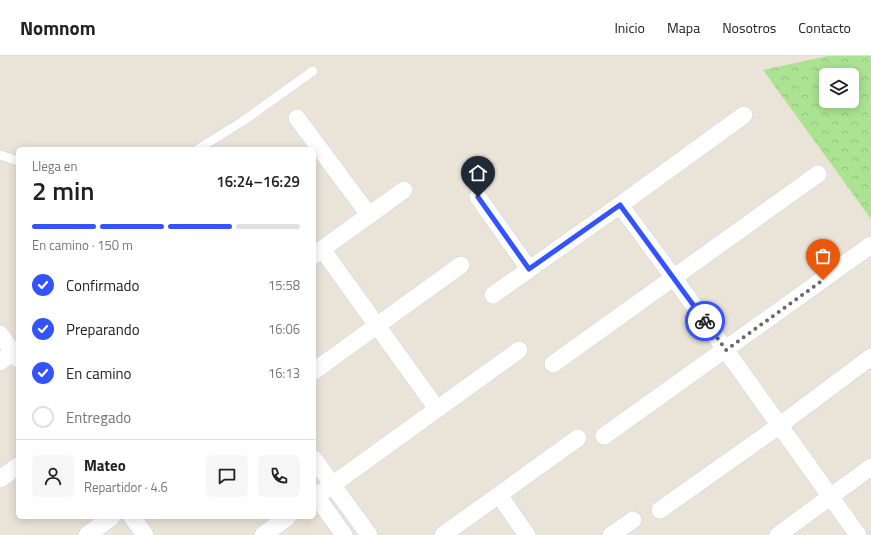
<!DOCTYPE html>
<html lang="es">
<head>
<meta charset="utf-8">
<style>
	body { margin:0; font-family:"Titillium Web",sans-serif; background:#f6f6f6; color:#222; height:100vh; display:flex; flex-direction:column; font-size:15px; white-space:nowrap }
	* { box-sizing:border-box; margin:0 }
	p { font-size:13px; color:#767676 }
	.icon { flex:none; width:22px; height:22px; fill:none; stroke:currentColor; stroke-width:2; stroke-linecap:round; stroke-linejoin:round }
	.map { position:relative; flex:1; overflow:hidden }
	.details { position:absolute; left:16px; top:91px; width:300px; height:372px; display:flex; flex-direction:column; background:#fff; border-radius:6px; box-shadow:0 2px 10px #0003 }
	.details>* { flex:none }
	.controls { position:absolute; left:819px; top:12px; display:grid; gap:8px }
	.controls a { display:grid; place-items:center; width:40px; height:40px; border-radius:6px; background:#fff; box-shadow:0 2px 10px #0003; font-size:20px }
	.pin { position:absolute; display:grid; place-items:center; width:34px; height:34px; color:#fff; margin:-41px -17px; border-radius:50% 50% 50% 0; rotate:-45deg; box-shadow:0 0 4px #0007 }
	.pin .icon { rotate:45deg }
	.courier { position:absolute; display:grid; place-items:center; width:40px; height:40px; margin:-20px; border:3px solid #3354fc; border-radius:50%; background:#fff; color:#222; box-shadow:0 1px 5px #0007 }
	.headline em { font-style:normal; font-weight:600 }
	.headline div { display:flex; flex-direction:column-reverse }
	.headline { display:flex; align-items:center; justify-content:space-between; height:68px; padding:0 16px }
	h1 { font-size:26px; font-weight:600; line-height:30px }
	.bar { display:grid; grid-template-columns:repeat(4,1fr); gap:6px 4px; align-content:center; height:48px; padding:0 16px }
	.bar i { height:5px; border-radius:3px; background:#e0e0e0 }
	.bar .selected { background:#3354fc }
	.bar p { grid-column:span 4 }
	.line { display:flex; align-items:center; gap:10px; padding:0 16px; border-top:1px solid #e0e0e0 }
	.line div { flex:1 }
	.round { display:grid; place-items:center; flex:none; width:42px; height:42px; border-radius:6px; background:#f6f6f6 }
	ol { padding:0 16px; list-style:none }
	li { display:flex; align-items:center; gap:12px; height:44px }
	li p { margin-inline-start:auto }
	li .icon { padding:4px; border-radius:50%; background:#3354fc; color:#fff; stroke-width:4 }
	li:last-child { color:#767676 }
	li i { width:22px; height:22px; border:2px solid #e0e0e0; border-radius:50% }
	header { display:flex; align-items:center; gap:24px; box-sizing:border-box; height:56px; padding:0 20px; background:#fff; border-bottom:1px solid #e0e0e0 }
	header strong { font-size:19px }
	nav { display:flex; gap:22px; margin-inline-start:auto; font-size:14px }
	.map>svg:first-child { display:block }
</style>
</head>
<body>
<header>
<strong>Nomnom</strong>
<nav><a>Inicio</a><a>Mapa</a><a>Nosotros</a><a>Contacto</a></nav>
</header>
<div class="map">
<svg width="871" height="479" viewBox="0 0 871 479">
	<defs>
		<pattern id="forest-crowns" width="20" height="18" patternUnits="userSpaceOnUse"><rect width="20" height="18" fill="#ace393"/><path d="M2 6a3 3 0 1 1 6 0M12 15a3 3 0 1 1 6 0" fill="none" stroke="#94c37f"/></pattern>
	</defs>
	<rect width="100%" height="100%" fill="#eae3d8"/>
	<path fill="url(#forest-crowns)" fill-rule="evenodd" d="M828,0H871V163L763,14ZM826,19H852V45H826Z"/>
	<g fill="none" stroke-linecap="round" stroke-linejoin="round">
		<g stroke="#cdd1e1" stroke-width="10">
			<g id="service">
				<path d="M198,93L243,65L313,15"/>
				<path d="M0,99L18,105"/>
			</g>
		</g>
		<g stroke="#cdd1e1" stroke-width="18">
			<g id="minor">
				<path d="M297,62L369,159"/>
				<path d="M478,141L529,213"/>
				<path d="M620,149L674,222L858,479"/>
				<path d="M322,193L437,353"/>
				<path d="M314,199L404,134"/>
				<path d="M493,239L620,149L744,59"/>
				<path d="M0,278L18,303"/>
				<path d="M0,306L13,296"/>
				<path d="M553,308L818,118"/>
				<path d="M314,315L461,209"/>
				<path d="M604,380L871,189"/>
				<path d="M314,403L369,479"/>
				<path d="M0,423L18,410"/>
				<path d="M314,437L344,479"/>
				<path d="M499,439L527,479"/>
				<path d="M314,442L519,294"/>
				<path d="M660,454L780,369L871,301"/>
				<path d="M132,461L145,479"/>
				<path d="M87,479L112,461"/>
				<path d="M263,479L288,461"/>
				<path d="M443,479L578,382"/>
				<path d="M611,479L633,464"/>
				<path d="M778,479L871,411"/>
			</g>
		</g>
		<use href="#service" stroke="#fff" stroke-width="9"/>
		<use href="#minor" stroke="#fff" stroke-width="17"/>
	</g>
	<g fill="none" stroke-linecap="round" stroke-linejoin="round">
		<path stroke="#6b6965" stroke-width="4" stroke-dasharray="0 7.2" d="M705,265L726,294L823,224"/>
		<path stroke="#3354fc" stroke-width="5" d="M478,141L529,213L620,149L705,265"/>
	</g>
</svg>
<div class="controls">
<a><svg class="icon" aria-label="layers" viewBox="0 0 24 24"><path d="M12 4l9 5-9 5-9-5zM3 14l9 5 9-5"/></svg></a>
</div>
<div class="pin" style="left:823px;top:224px;background:#ea580c"><svg class="icon" aria-label="bag" viewBox="0 0 24 24"><path d="M5 8h14l-1 12H6zM9 8a3 3 0 0 1 6 0"/></svg></div>
<div class="pin" style="left:478px;top:141px;background:#1f2937"><svg class="icon" aria-label="home" viewBox="0 0 24 24"><path d="M3 11l9-7 9 7M6 9v11h12V9"/></svg></div>
<div class="courier" style="left:705px;top:265px"><svg class="icon" aria-label="bike" viewBox="0 0 24 24"><circle cx="6" cy="16" r="4"/><circle cx="18" cy="16" r="4"/><path d="M6 16l4-8h5l3 8M10 8l3 8H6M13 5h3"/></svg></div>
<section class="details">
<div class="headline"><div><h1>2 min</h1><p>Llega en</p></div><em>16:24–16:29</em></div>
<div class="bar"><i class="selected"></i><i class="selected"></i><i class="selected"></i><i></i><p>En camino · 150 m</p></div>
<ol>
<li><svg class="icon" aria-label="check" viewBox="0 0 24 24"><path d="M5 12l5 5 9-10"/></svg>Confirmado<p>15:58</p></li>
<li><svg class="icon" aria-label="check" viewBox="0 0 24 24"><path d="M5 12l5 5 9-10"/></svg>Preparando<p>16:06</p></li>
<li><svg class="icon" aria-label="check" viewBox="0 0 24 24"><path d="M5 12l5 5 9-10"/></svg>En camino<p>16:13</p></li>
<li><i></i>Entregado</li>
</ol>
<div class="line" style="height:72px"><a class="round"><svg class="icon" aria-label="person" viewBox="0 0 24 24"><circle cx="12" cy="8" r="4"/><path d="M4 21q1-7 8-7t8 7"/></svg></a><div><b>Mateo</b><p>Repartidor · 4.6</p></div><a class="round"><svg class="icon" aria-label="chat" viewBox="0 0 24 24"><path d="M4 5h16v11H9l-5 4z"/></svg></a><a class="round"><svg class="icon" aria-label="phone" viewBox="0 0 24 24"><path d="M5 4h4l2 5-3 2q2 4 5 5l2-3 5 2v4C11 20 4 13 5 4z"/></svg></a></div>
</section>
</div>
</body>
</html>
